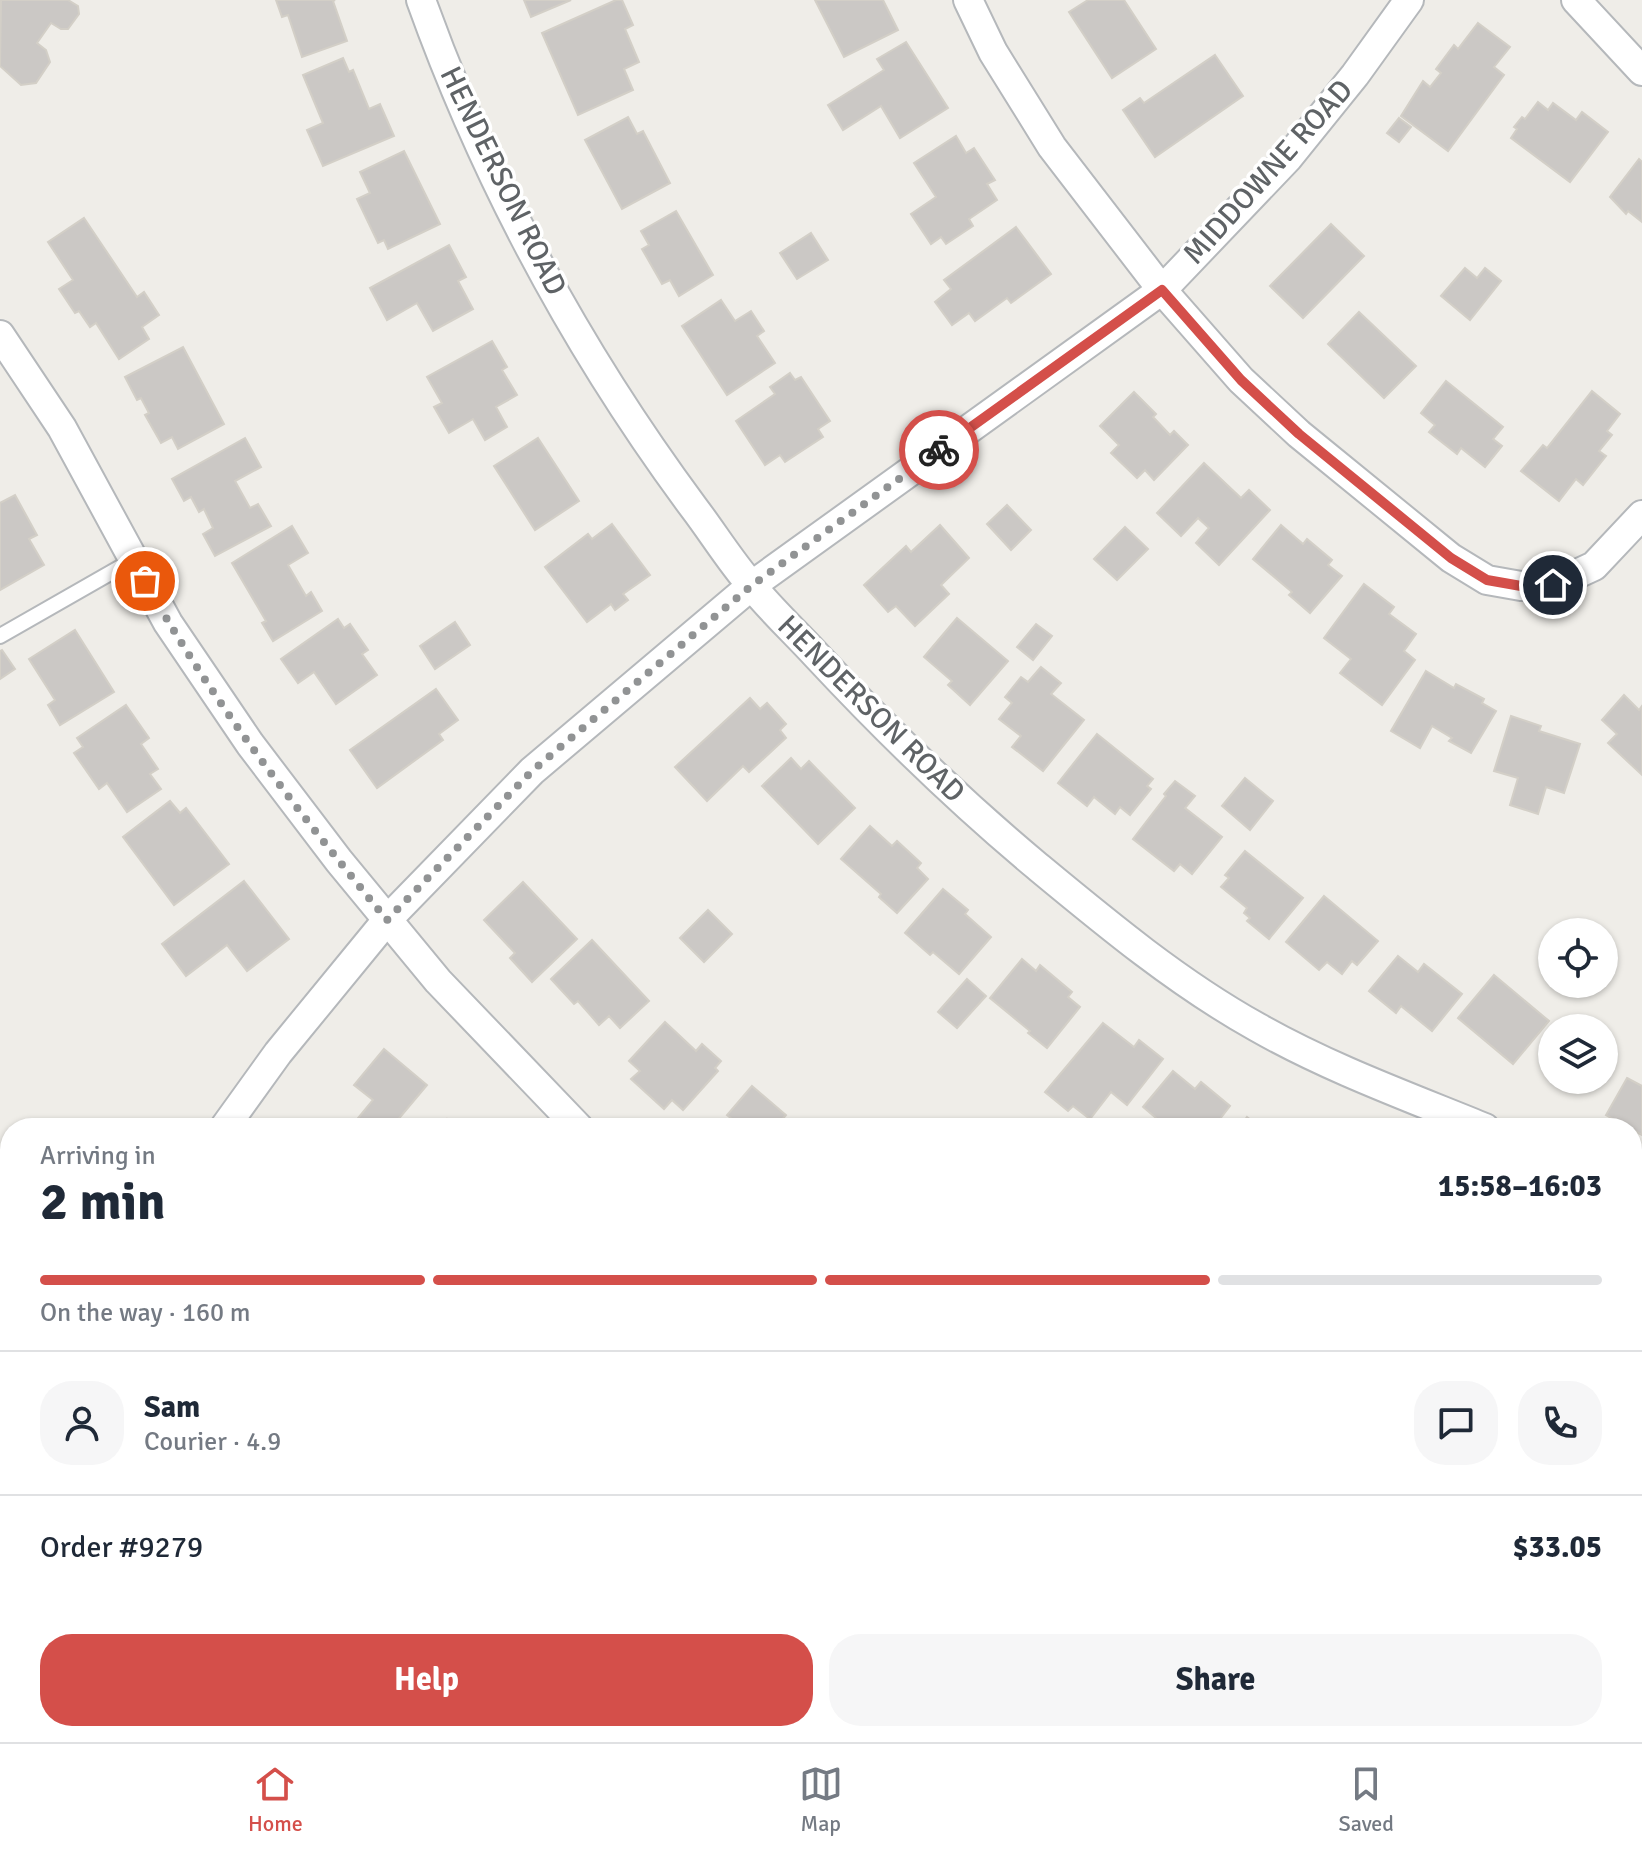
<!DOCTYPE html>
<html lang="en">
<head>
<meta charset="utf-8">
<style>
	body { margin:0; font-family:Signika,sans-serif; background:#f6f6f7; color:#1f2937; height:100vh; display:flex; flex-direction:column; font-size:30px; white-space:nowrap }
	* { box-sizing:border-box; margin:0 }
	p { font-size:26px; color:#747a83 }
	.icon { flex:none; width:44px; height:44px; fill:none; stroke:currentColor; stroke-width:2; stroke-linecap:round; stroke-linejoin:round }
	.map { position:relative; flex:1; overflow:hidden }
	.details { position:absolute; left:0px; top:1118px; width:1642px; height:624px; display:flex; flex-direction:column; background:#fff; border-radius:32px 32px 0 0; box-shadow:0 2px 6px #0004 }
	.details>* { flex:none }
	.buttons { position:absolute; left:1538px; top:918px; display:grid; gap:16px }
	.buttons a { display:grid; place-items:center; width:80px; height:80px; border-radius:50%; background:#fff; box-shadow:0 2px 6px #0004; font-size:40px }
	.pin { position:absolute; display:grid; place-items:center; width:68px; height:68px; color:#fff; margin:-34px; border:4px solid #fff; border-radius:50%; box-shadow:0 2px 8px #0007 }
	.courier { position:absolute; display:grid; place-items:center; width:80px; height:80px; margin:-40px; border:6px solid #d44f4a; border-radius:50%; background:#fff; color:#222; box-shadow:0 2px 10px #0007 }
	.overview em { font-style:normal; font-weight:700 }
	.overview div { display:flex; flex-direction:column-reverse }
	.overview { display:flex; align-items:center; justify-content:space-between; height:136px; padding:0 40px }
	h1 { font-size:52px; font-weight:700; line-height:60px }
	.bar { display:grid; grid-template-columns:repeat(4,1fr); gap:12px 8px; align-content:center; height:96px; padding:0 40px }
	.bar i { height:10px; border-radius:6px; background:#e0e1e3 }
	.bar .selected { background:#d44f4a }
	.bar p { grid-column:span 4 }
	.line { display:flex; align-items:center; gap:20px; padding:0 40px; border-top:2px solid #e0e1e3 }
	.line div { flex:1 }
	.round { display:grid; place-items:center; flex:none; width:84px; height:84px; border-radius:32px; background:#f6f6f7 }
	.button { display:flex; gap:16px; margin-top:auto; padding:16px 40px }
	.button a { flex:1; height:92px; border-radius:32px; background:#d44f4a; color:#fff; font-size:32px; font-weight:700; line-height:92px; text-align:center }
	.button a+a { background:#f6f6f7; color:#1f2937 }
	.dock { display:flex; justify-content:space-around; align-items:center; height:112px; border-top:2px solid #e0e1e3; background:#fff; font-size:22px; color:#747a83 }
	.dock a { display:grid; justify-items:center; gap:4px }
	.dock .selected { color:#d44f4a }
	.map>svg:first-child { display:block }
</style>
</head>
<body>
<div class="map">
<svg width="1642" height="1742" viewBox="0 0 1642 1742">
	<rect width="100%" height="100%" fill="#efede8"/>
	<g fill="#cbc8c5" stroke="#d3cfc7" stroke-width="2">
		<path d="M1,0H68L78,6L79,14L68,29H61L51,23L37,43L46,50L50,62L36,83L21,85L0,66Z"/>
		<path d="M276,0H335L333,1L347,41L302,57L288,15L282,17Z"/>
		<path d="M524,0H571L531,17Z"/>
		<path d="M616,0H622L633,25L625,29L639,62L624,69L633,90L578,115L542,33Z"/>
		<path d="M815,0H883L898,30L844,57Z"/>
		<path d="M1088,0H1124L1156,49L1112,78L1069,12Z"/>
		<path d="M1478,23L1510,47L1494,67L1504,75L1448,151L1401,116L1423,81L1430,87L1441,73L1436,69L1454,45L1458,49Z"/>
		<path d="M906,42L948,108L900,138L881,106L843,130L828,105L884,70L877,59Z"/>
		<path d="M1215,55L1243,96L1155,157L1123,110L1140,98L1144,103Z"/>
		<path d="M343,58L349,72L353,70L369,109L380,104L394,136L323,166L307,130L323,123L303,75Z"/>
		<path d="M1538,102L1548,110L1553,103L1576,120L1582,112L1608,132L1570,182L1511,138L1517,129L1514,127L1522,117L1525,119Z"/>
		<path d="M628,117L637,134L643,131L670,183L622,209L585,140Z"/>
		<path d="M1399,118L1411,127L1399,142L1387,133Z"/>
		<path d="M956,136L966,153L974,148L995,180L987,184L997,200L969,219L973,226L946,244L941,237L931,244L911,214L936,197L914,163Z"/>
		<path d="M404,151L440,224L388,249L384,240L378,243L357,199L370,193L360,172Z"/>
		<path d="M1639,159L1642,162V222L1628,211L1626,214L1610,197Z"/>
		<path d="M676,211L713,275L679,296L670,280L662,284L642,249L649,245L641,231Z"/>
		<path d="M84,218L137,297L144,292L159,315L142,327L149,339L119,359L96,323L90,327L79,311L75,313L59,289L73,280L48,242Z"/>
		<path d="M1331,224L1364,256L1303,318L1270,286Z"/>
		<path d="M1016,227L1051,274L1011,303L1007,298L975,321L969,313L952,325L935,302L951,289L944,280Z"/>
		<path d="M811,233L828,260L797,279L780,253Z"/>
		<path d="M449,245L466,277L458,281L473,309L433,331L417,303L387,320L370,288Z"/>
		<path d="M1465,268L1477,278L1485,268L1501,281L1470,320L1441,296Z"/>
		<path d="M721,300L735,321L751,311L764,331L757,336L775,363L727,395L682,326Z"/>
		<path d="M1359,312L1416,366L1384,398L1328,344Z"/>
		<path d="M492,341L507,367L502,370L517,395L496,407L507,427L485,440L473,419L449,433L434,407L442,403L427,377Z"/>
		<path d="M183,347L224,424L178,449L172,437L161,443L145,415L149,413L141,398L137,400L125,377Z"/>
		<path d="M790,373L795,380L801,377L830,421L818,429L823,437L785,462L780,455L765,465L736,421L775,394L770,387Z"/>
		<path d="M1446,381L1503,427L1493,439L1502,446L1485,467L1461,448L1457,454L1429,432L1435,425L1421,413Z"/>
		<path d="M1592,391L1620,414L1607,431L1612,435L1599,451L1606,456L1583,485L1576,479L1559,501L1521,471L1543,445L1547,448Z"/>
		<path d="M1134,392L1156,414L1153,417L1170,435L1174,431L1188,445L1154,480L1145,470L1137,478L1111,453L1119,445L1100,426Z"/>
		<path d="M245,438L261,467L235,481L250,508L258,504L271,526L215,556L203,534L213,528L204,509L199,512L191,497L184,501L172,479Z"/>
		<path d="M538,438L579,501L535,530L494,466Z"/>
		<path d="M1204,463L1241,498L1249,490L1270,510L1219,565L1196,543L1209,528L1198,518L1181,536L1157,513Z"/>
		<path d="M15,495L37,535L29,539L44,565L0,590V503Z"/>
		<path d="M1007,505L1031,530L1011,550L987,524Z"/>
		<path d="M612,524L650,575L623,594L628,600L615,610L611,604L587,622L545,567L588,534L592,539Z"/>
		<path d="M940,525L969,558L941,585L949,594L915,626L896,606L888,612L864,585L906,546L911,552Z"/>
		<path d="M1281,525L1303,544L1307,539L1332,560L1328,565L1342,576L1310,613L1289,595L1292,592L1253,559Z"/>
		<path d="M292,526L308,553L288,565L306,596L311,592L322,611L273,641L262,623L266,621L232,563Z"/>
		<path d="M1125,527L1148,549L1117,580L1094,559Z"/>
		<path d="M1364,584L1394,607L1389,614L1416,634L1404,651L1415,660L1382,705L1340,673L1351,659L1324,638Z"/>
		<path d="M957,618L1008,661L970,705L948,685L952,681L924,657Z"/>
		<path d="M338,619L344,628L350,624L368,650L362,654L377,675L336,704L314,672L298,683L281,659Z"/>
		<path d="M455,622L470,645L435,669L420,646Z"/>
		<path d="M1036,624L1052,636L1033,660L1017,647Z"/>
		<path d="M75,630L114,692L60,725L48,705L55,700L29,659Z"/>
		<path d="M2,650L15,669L0,679V651Z"/>
		<path d="M1041,667L1061,683L1051,694L1084,720L1043,771L1012,747L1021,736L999,719L1012,703L1005,697L1021,677L1028,682Z"/>
		<path d="M1426,671L1454,688L1456,684L1484,699L1482,703L1496,711L1471,753L1449,741L1452,738L1432,726L1420,748L1391,731Z"/>
		<path d="M436,689L458,720L439,734L443,740L377,788L350,750Z"/>
		<path d="M1624,695L1639,710L1642,706V775L1608,743L1617,734L1602,720Z"/>
		<path d="M750,698L760,709L767,703L786,724L780,730L786,738L749,772L743,766L707,801L675,767Z"/>
		<path d="M126,705L149,738L141,744L158,769L150,774L161,789L127,812L107,783L99,789L74,753L83,747L77,738Z"/>
		<path d="M1511,716L1541,726L1539,731L1580,744L1564,793L1546,787L1538,814L1510,805L1518,778L1494,771Z"/>
		<path d="M1097,734L1153,779L1147,786L1151,789L1130,815L1120,807L1115,814L1094,797L1087,806L1058,783Z"/>
		<path d="M791,758L801,769L809,761L855,808L818,844L762,786Z"/>
		<path d="M1245,778L1273,801L1250,830L1222,806Z"/>
		<path d="M1175,781L1195,796L1185,808L1222,837L1192,874L1180,864L1174,871L1133,839L1166,796L1164,794Z"/>
		<path d="M170,801L180,813L186,808L229,864L174,905L123,837Z"/>
		<path d="M870,826L892,846L897,841L921,863L917,868L928,879L897,913L879,897L881,894L841,859Z"/>
		<path d="M1245,851L1303,898L1269,939L1247,921L1250,918L1244,913L1247,908L1221,887L1229,878L1225,875Z"/>
		<path d="M244,881L289,939L247,971L227,945L186,976L162,944Z"/>
		<path d="M523,882L577,939L532,982L510,958L515,953L484,920Z"/>
		<path d="M943,889L968,910L965,914L991,937L959,974L933,952L930,955L905,933Z"/>
		<path d="M1324,896L1378,941L1357,965L1352,961L1342,974L1327,962L1319,970L1286,942Z"/>
		<path d="M708,910L732,934L704,962L680,938Z"/>
		<path d="M592,940L649,1001L620,1028L609,1016L599,1025L578,1001L574,1004L551,979Z"/>
		<path d="M1398,956L1418,972L1424,964L1462,994L1432,1031L1401,1006L1396,1013L1369,991Z"/>
		<path d="M1022,959L1036,971L1040,965L1072,992L1068,997L1080,1007L1047,1048L1028,1033L1030,1031L990,998Z"/>
		<path d="M1494,975L1549,1021L1513,1064L1458,1018Z"/>
		<path d="M967,979L986,996L957,1028L938,1012Z"/>
		<path d="M665,1022L696,1051L702,1044L721,1061L715,1068L718,1071L683,1110L672,1100L664,1109L631,1079L640,1071L629,1061Z"/>
		<path d="M1103,1023L1134,1047L1139,1040L1163,1059L1127,1105L1111,1092L1090,1119L1073,1106L1068,1111L1045,1092Z"/>
		<path d="M384,1049L427,1085L391,1128H370L358,1118L373,1100L354,1085Z"/>
		<path d="M1173,1071L1195,1089L1201,1082L1230,1106L1213,1128H1160L1163,1124L1143,1107Z"/>
		<path d="M1627,1078L1642,1086V1135L1606,1115Z"/>
		<path d="M752,1086L786,1115L780,1122L787,1128H724L732,1119L727,1115Z"/>
		<path d="M1247,1117L1261,1128H1239Z"/>
		<path d="M447,1119L457,1128H438Z"/>
		<path d="M2,1224L10,1230V1288L0,1281Z"/>
		<path d="M0,1538L10,1545L8,1552L10,1553V1587L0,1601Z"/>
		<path d="M1632,1604L1642,1611V1696L1632,1689Z"/>
		<path d="M587,1732H622L615,1742H601Z"/>
		<path d="M688,1732L703,1742H641V1740Z"/>
		<path d="M1019,1732H1024L1037,1742H1011Z"/>
		<path d="M1271,1732H1328L1321,1742H1286Z"/>
		<path d="M1552,1732H1607L1600,1742H1562L1550,1734Z"/>
	</g>
	<g fill="none" stroke-linecap="round" stroke-linejoin="round">
		<g stroke="#b5b8bb" stroke-width="18">
			<g id="lane">
				<path d="M0,636L133,560"/>
				<path d="M1258,1732L1272,1742"/>
			</g>
		</g>
		<g stroke="#b5b8bb" stroke-width="32">
			<g id="street">
				<path d="M421,0C486,181 579,353 694,508C713,533 730,561 751,585C771,610 795,632 817,656C886,730 959,801 1037,866C1107,924 1178,983 1257,1027C1329,1068 1409,1097 1485,1128"/>
				<path d="M968,0L993,52L1052,147L1162,290L1241,380L1299,434L1451,558L1487,580L1521,586L1553,585L1594,566L1642,515"/>
				<path d="M1576,0L1642,71"/>
				<path d="M0,335L62,428L168,623L250,744L339,861L438,981L579,1128"/>
				<path d="M224,1128L278,1053L387,920L532,771L751,586L1162,290L1288,158L1355,75L1409,0"/>
				<path d="M1632,1211L1642,1217"/>
				<path d="M1632,1454L1642,1439"/>
				<path d="M297,1742L304,1732"/>
				<path d="M1429,1742L1436,1732"/>
			</g>
		</g>
		<g stroke="#b4b7ba" stroke-width="42">
			<g id="secondary">
				<path d="M0,1434L10,1441"/>
				<path d="M421,1732L435,1742"/>
			</g>
		</g>
		<use href="#lane" stroke="#fff" stroke-width="14"/>
		<use href="#street" stroke="#fff" stroke-width="28"/>
		<use href="#secondary" stroke="#fff" stroke-width="38"/>
	</g>
	<g fill="none" stroke-linecap="round" stroke-linejoin="round">
		<path stroke="#919394" stroke-width="8" stroke-dasharray="0 14.4" d="M145,581C212,702 299,813 387,920L532,771L751,586L939,450"/>
		<path stroke="#d44f4a" stroke-width="10" d="M939,450L1162,290L1241,380L1299,434L1451,558L1487,580L1521,586L1553,585"/>
	</g>
	<g text-anchor="middle" dominant-baseline="central" stroke-width="7" stroke-linejoin="round" paint-order="stroke">
		<g font-size="30" fill="#5f6366" stroke="#fff">
			<text transform="translate(1268 172) rotate(-48)">MIDDOWNE ROAD</text>
			<text transform="translate(503 181) rotate(64)">HENDERSON ROAD</text>
			<text transform="translate(871 709) rotate(45)">HENDERSON ROAD</text>
		</g>
	</g>
</svg>
<div class="buttons">
<a><svg class="icon" aria-label="locate" viewBox="0 0 24 24"><circle cx="12" cy="12" r="6"/><path d="M12 2v4M12 18v4M2 12h4M18 12h4"/></svg></a>
<a><svg class="icon" aria-label="layers" viewBox="0 0 24 24"><path d="M12 4l9 5-9 5-9-5zM3 14l9 5 9-5"/></svg></a>
</div>
<div class="pin" style="left:145px;top:581px;background:#ea580c"><svg class="icon" aria-label="bag" viewBox="0 0 24 24"><path d="M5 8h14l-1 12H6zM9 8a3 3 0 0 1 6 0"/></svg></div>
<div class="pin" style="left:1553px;top:585px;background:#1f2937"><svg class="icon" aria-label="home" viewBox="0 0 24 24"><path d="M3 11l9-7 9 7M6 9v11h12V9"/></svg></div>
<div class="courier" style="left:939px;top:450px"><svg class="icon" aria-label="bike" viewBox="0 0 24 24"><circle cx="6" cy="16" r="4"/><circle cx="18" cy="16" r="4"/><path d="M6 16l4-8h5l3 8M10 8l3 8H6M13 5h3"/></svg></div>
<section class="details">
<div class="overview"><div><h1>2 min</h1><p>Arriving in</p></div><em>15:58–16:03</em></div>
<div class="bar"><i class="selected"></i><i class="selected"></i><i class="selected"></i><i></i><p>On the way · 160 m</p></div>
<div class="line" style="height:144px"><a class="round"><svg class="icon" aria-label="person" viewBox="0 0 24 24"><circle cx="12" cy="8" r="4"/><path d="M4 21q1-7 8-7t8 7"/></svg></a><div><b>Sam</b><p>Courier · 4.9</p></div><a class="round"><svg class="icon" aria-label="chat" viewBox="0 0 24 24"><path d="M4 5h16v11H9l-5 4z"/></svg></a><a class="round"><svg class="icon" aria-label="phone" viewBox="0 0 24 24"><path d="M5 4h4l2 5-3 2q2 4 5 5l2-3 5 2v4C11 20 4 13 5 4z"/></svg></a></div>
<div class="line" style="height:104px"><div>Order #9279</div><b>$33.05</b></div>
<div class="button"><a>Help</a><a>Share</a></div>
</section>
</div>
<nav class="dock">
<a class="selected"><svg class="icon" aria-label="home" viewBox="0 0 24 24"><path d="M3 11l9-7 9 7M6 9v11h12V9"/></svg>Home</a>
<a><svg class="icon" aria-label="map" viewBox="0 0 24 24"><path d="M3 6l6-2 6 2 6-2v14l-6 2-6-2-6 2zM9 4v14M15 6v14"/></svg>Map</a>
<a><svg class="icon" aria-label="saved" viewBox="0 0 24 24"><path d="M7 4h10v16l-5-4-5 4z"/></svg>Saved</a>
</nav>
</body>
</html>
